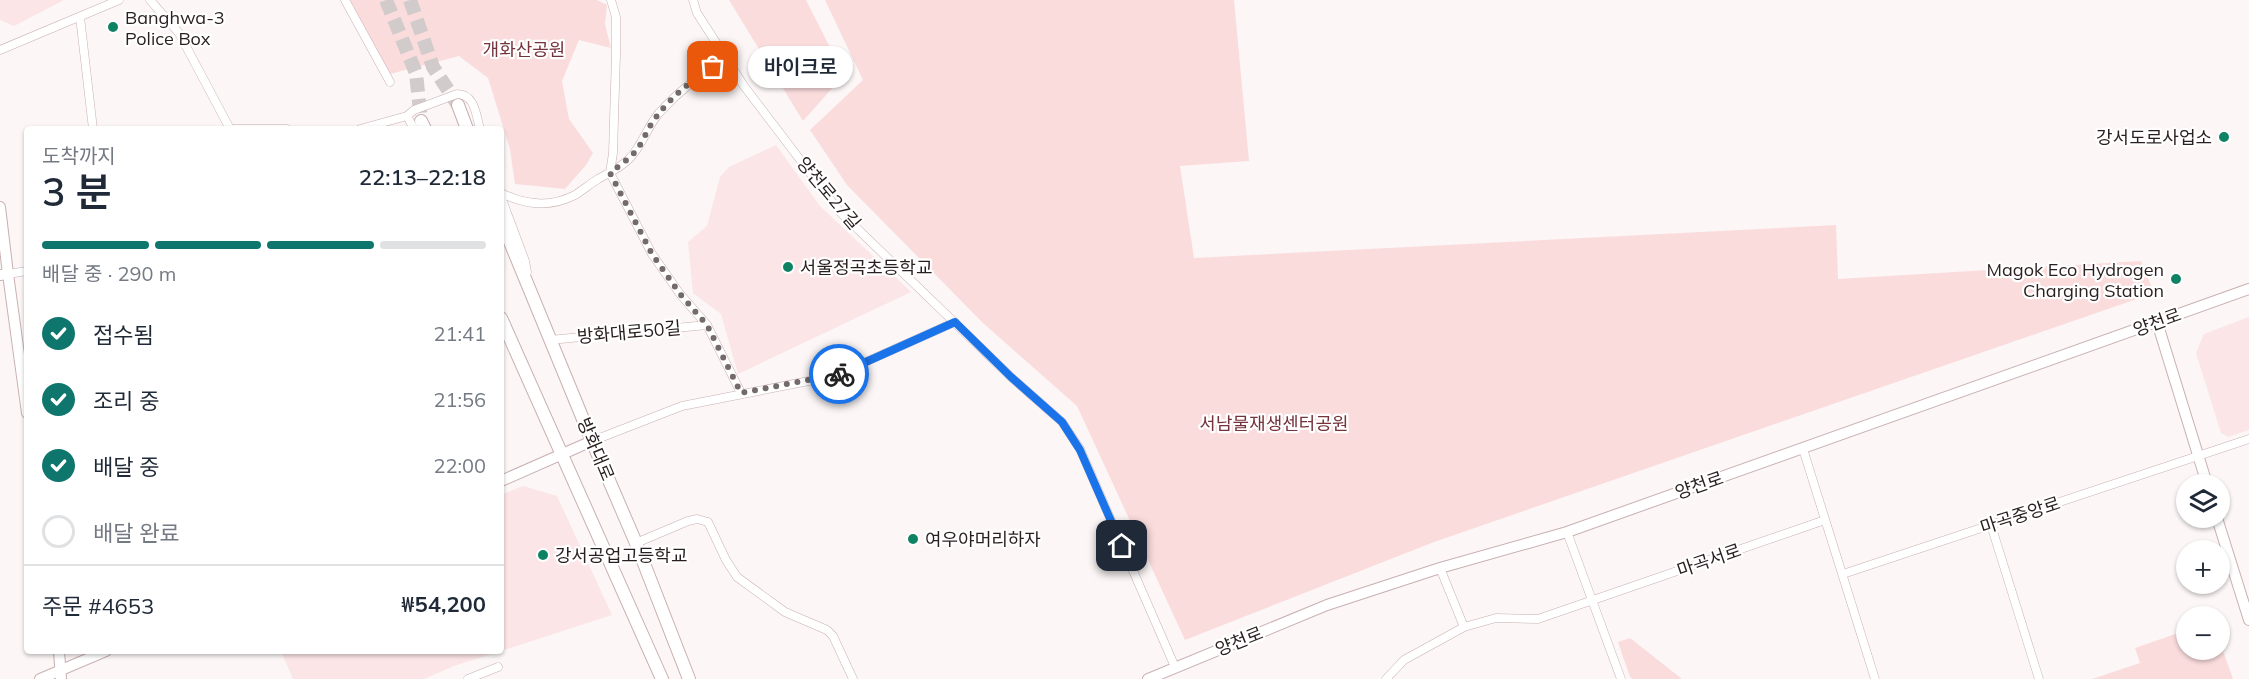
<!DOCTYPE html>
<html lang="ko">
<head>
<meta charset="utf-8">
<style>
	body { margin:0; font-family:Mulish,"Noto Sans KR",sans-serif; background:#f6f6f7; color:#1f2937; height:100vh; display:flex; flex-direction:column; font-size:22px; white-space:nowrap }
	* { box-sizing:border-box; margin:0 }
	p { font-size:20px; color:#747a83 }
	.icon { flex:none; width:33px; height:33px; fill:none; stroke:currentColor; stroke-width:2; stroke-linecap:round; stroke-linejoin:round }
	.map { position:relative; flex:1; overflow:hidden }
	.sheet { position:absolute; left:24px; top:126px; width:480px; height:528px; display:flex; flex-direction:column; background:#fff; border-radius:6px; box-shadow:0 2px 4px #0004 }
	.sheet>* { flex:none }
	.fabs { position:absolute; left:2176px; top:474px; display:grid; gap:12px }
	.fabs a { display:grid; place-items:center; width:54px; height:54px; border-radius:50%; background:#fff; box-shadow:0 2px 4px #0004; font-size:30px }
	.pin { position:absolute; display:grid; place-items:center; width:51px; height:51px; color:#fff; margin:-26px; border-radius:12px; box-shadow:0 3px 9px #0006 }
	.courier { position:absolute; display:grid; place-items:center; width:60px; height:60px; margin:-30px; border:4px solid #1a73e8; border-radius:50%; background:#fff; color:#222; box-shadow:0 2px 8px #0007 }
	.bubble { position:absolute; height:42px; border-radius:21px; background:#fff; box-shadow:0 2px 4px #0004; font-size:20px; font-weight:600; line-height:42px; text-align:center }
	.summary em { font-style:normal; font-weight:600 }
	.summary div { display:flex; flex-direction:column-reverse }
	.summary { display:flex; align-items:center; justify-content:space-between; height:102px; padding:0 18px }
	h1 { font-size:39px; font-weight:600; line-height:45px }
	.bar { display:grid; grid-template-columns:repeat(4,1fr); gap:9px 6px; align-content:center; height:72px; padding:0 18px }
	.bar i { height:8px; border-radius:4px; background:#e0e1e3 }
	.bar .on { background:#0f766e }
	.bar p { grid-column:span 4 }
	.line { display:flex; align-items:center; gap:15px; padding:0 18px; border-top:2px solid #e0e1e3 }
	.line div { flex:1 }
	ol { padding:0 18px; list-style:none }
	li { display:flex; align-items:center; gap:18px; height:66px }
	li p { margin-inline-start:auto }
	li .icon { padding:6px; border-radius:50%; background:#0f766e; color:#fff; stroke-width:4 }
	li:last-child { color:#747a83 }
	li i { width:33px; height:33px; border:3px solid #e0e1e3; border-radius:50% }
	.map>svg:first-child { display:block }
</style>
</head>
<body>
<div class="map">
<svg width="2249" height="679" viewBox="0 0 2249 679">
	<rect width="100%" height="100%" fill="#fcf6f6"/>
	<g fill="#fbe5e6">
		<path d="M0,0H64L14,26L0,20Z"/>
		<path d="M776,145L820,206L911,292L738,374L721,314L693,293L688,242L707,226L720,177L729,167Z"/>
		<path d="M2249,317V430L2228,437L2221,433L2196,353L2204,334Z"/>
		<path d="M523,486L557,496L612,615L501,651V495Z"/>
		<path d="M281,651H501L454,666L424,679H293Z"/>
	</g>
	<g fill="#fbdcdd">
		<path d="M350,0H597L607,5L605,24L611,48L579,40L562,81L569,119L593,153L586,165L565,189L515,184L510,149L488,78L459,56L390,74Z"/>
		<path d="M729,0H806L844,75L803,121Z"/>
		<path d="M825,0H1234L1249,161L1180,166L1194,258L1836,225L1838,279L2141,261L2154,293L1434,542L1185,640L1077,406L983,323L847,185L810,130L863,80Z"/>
		<path d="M2187,630V650H2220V642L2233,679H2092L2140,663L2135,648Z"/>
		<path d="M1630,638L1682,679H1633L1630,677L1618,642Z"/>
	</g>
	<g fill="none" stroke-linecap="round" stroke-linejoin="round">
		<g stroke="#d2cbcb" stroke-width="14" stroke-dasharray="14 7" stroke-linecap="butt">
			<path d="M386,0L416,73L421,121"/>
			<path d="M410,0L433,67L458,105"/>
		</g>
		<g stroke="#c9b0b1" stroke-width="9">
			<g id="minor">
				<path d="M150,0L179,33L230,129H287"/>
				<path d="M345,0L390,82"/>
				<path d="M611,0L616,17V54L613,153L610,173L652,254L680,294L707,325"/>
				<path d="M693,0L697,13L744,86L839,211L1011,377L1062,422L1080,449L1175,667"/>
				<path d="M80,17L93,129"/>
				<path d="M0,50L119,0"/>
				<path d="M360,129L407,116"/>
				<path d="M414,129L407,116L414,110L457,94C475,94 476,115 480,129"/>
				<path d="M501,193C525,205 550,208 575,195C583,190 590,184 598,179C609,173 620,168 629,159C642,146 647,127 659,113C680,90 700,75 726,58"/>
				<path d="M501,197L525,261L527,272"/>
				<path d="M8,274L27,271"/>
				<path d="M550,340L707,325L741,393"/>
				<path d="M592,441L682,406L834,376L955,322"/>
				<path d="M1803,449L1875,679"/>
				<path d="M1991,525L2039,679"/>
				<path d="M1567,532L1621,679"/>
				<path d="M636,543L688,521L697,519L708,522L726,560L737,577L785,612L827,630L833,636L853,679"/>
				<path d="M1440,568L1464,627"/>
				<path d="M1843,574L2249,439"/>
				<path d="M468,679L498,667"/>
				<path d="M1386,679L1404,660L1464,627L1496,618L1538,619L1825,520"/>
			</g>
		</g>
		<g stroke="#c9b0b1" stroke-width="12">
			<g id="tertiary">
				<path d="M0,207L8,274L0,275"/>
				<path d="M501,481L592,441"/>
				<path d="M40,679L106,651"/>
			</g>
		</g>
		<g stroke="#c9b0b1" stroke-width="12">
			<g id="secondary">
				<path d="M8,274L27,413"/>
				<path d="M2157,322L2207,484"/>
				<path d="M2217,518L2249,620"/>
				<path d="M59,651L61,679"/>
				<path d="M1148,679L1327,605L1440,568L1567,532L2249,289"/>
			</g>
		</g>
		<g stroke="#c9b0b1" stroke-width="14">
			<g id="primary">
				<path d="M458,105L467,129"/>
				<path d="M421,121L425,129"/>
				<path d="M501,220L592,441L636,543L689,679"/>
				<path d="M501,318L662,679"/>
			</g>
		</g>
		<use href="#minor" stroke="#fff" stroke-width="8"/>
		<use href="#tertiary" stroke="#fff" stroke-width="10"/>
		<use href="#secondary" stroke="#fff" stroke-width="10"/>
		<use href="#primary" stroke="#fff" stroke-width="12"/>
	</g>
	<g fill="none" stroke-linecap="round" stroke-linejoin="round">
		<path stroke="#736a6b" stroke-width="6" stroke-dasharray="0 10.8" d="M713,67C692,80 672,96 657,116C649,125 645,138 638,148C631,158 620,165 610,173L652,254L680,294L707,325L741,393L839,374"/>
		<path stroke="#1a73e8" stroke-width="8" d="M839,374L955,322L1011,377L1062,422L1080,450L1122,546"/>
	</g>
	<g fill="#0e8363" stroke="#fff" stroke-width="2">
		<circle cx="113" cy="27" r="6"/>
		<circle cx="2224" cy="137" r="6"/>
		<circle cx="788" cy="267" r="6"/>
		<circle cx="2176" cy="279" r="6"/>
		<circle cx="913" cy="539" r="6"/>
		<circle cx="543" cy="555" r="6"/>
	</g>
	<g text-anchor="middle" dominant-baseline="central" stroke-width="4.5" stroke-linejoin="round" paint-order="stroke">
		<g font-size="18" fill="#291f20" stroke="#fff" text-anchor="start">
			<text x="125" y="17">Banghwa-3<tspan x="125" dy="21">Police Box</tspan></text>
			<text x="2212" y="137" text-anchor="end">강서도로사업소</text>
			<text x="800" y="267">서울정곡초등학교</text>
			<text x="2164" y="269" text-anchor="end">Magok Eco Hydrogen<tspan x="2164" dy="21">Charging Station</tspan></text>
			<text x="925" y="539">여우야머리하자</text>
			<text x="555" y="555">강서공업고등학교</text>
		</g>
		<g font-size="18" fill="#74333b" stroke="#fff">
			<text x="524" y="49">개화산공원</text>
			<text x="1274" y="423">서남물재생센터공원</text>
		</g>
		<g font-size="18" fill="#291f20" stroke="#fff">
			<text transform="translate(829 193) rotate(50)">양천로27길</text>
			<text transform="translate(2157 322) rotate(-20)">양천로</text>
			<text transform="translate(629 332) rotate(-5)">방화대로50길</text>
			<text transform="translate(596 449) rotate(67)">방화대로</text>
			<text transform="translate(1699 485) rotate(-19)">양천로</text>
			<text transform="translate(2020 515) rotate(-18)">마곡중앙로</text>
			<text transform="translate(1709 560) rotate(-19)">마곡서로</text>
			<text transform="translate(1239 641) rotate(-22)">양천로</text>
		</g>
	</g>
</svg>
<div class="fabs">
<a><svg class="icon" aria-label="layers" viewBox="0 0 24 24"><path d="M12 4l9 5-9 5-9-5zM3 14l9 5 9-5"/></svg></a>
<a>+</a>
<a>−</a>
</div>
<div class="pin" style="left:713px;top:67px;background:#ea580c"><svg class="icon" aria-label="bag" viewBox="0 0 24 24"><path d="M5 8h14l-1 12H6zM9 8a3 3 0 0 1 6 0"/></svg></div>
<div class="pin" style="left:1122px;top:546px;background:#1f2937"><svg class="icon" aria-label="home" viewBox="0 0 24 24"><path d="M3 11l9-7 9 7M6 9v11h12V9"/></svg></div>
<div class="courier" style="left:839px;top:374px"><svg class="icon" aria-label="bike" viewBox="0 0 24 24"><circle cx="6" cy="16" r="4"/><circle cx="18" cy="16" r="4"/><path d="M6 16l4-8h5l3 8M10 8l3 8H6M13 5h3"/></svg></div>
<div class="bubble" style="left:748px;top:46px;width:105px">바이크로</div>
<section class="sheet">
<div class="summary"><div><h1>3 분</h1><p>도착까지</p></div><em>22:13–22:18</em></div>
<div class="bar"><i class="on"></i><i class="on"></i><i class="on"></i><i></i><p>배달 중 · 290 m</p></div>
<ol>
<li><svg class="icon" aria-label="check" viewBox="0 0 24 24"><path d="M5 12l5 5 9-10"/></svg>접수됨<p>21:41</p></li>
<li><svg class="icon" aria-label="check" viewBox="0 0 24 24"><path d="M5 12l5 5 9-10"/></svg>조리 중<p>21:56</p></li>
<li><svg class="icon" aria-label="check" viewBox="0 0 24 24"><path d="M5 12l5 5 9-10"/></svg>배달 중<p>22:00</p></li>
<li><i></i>배달 완료</li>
</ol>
<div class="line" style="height:78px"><div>주문 #4653</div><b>₩54,200</b></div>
</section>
</div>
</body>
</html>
